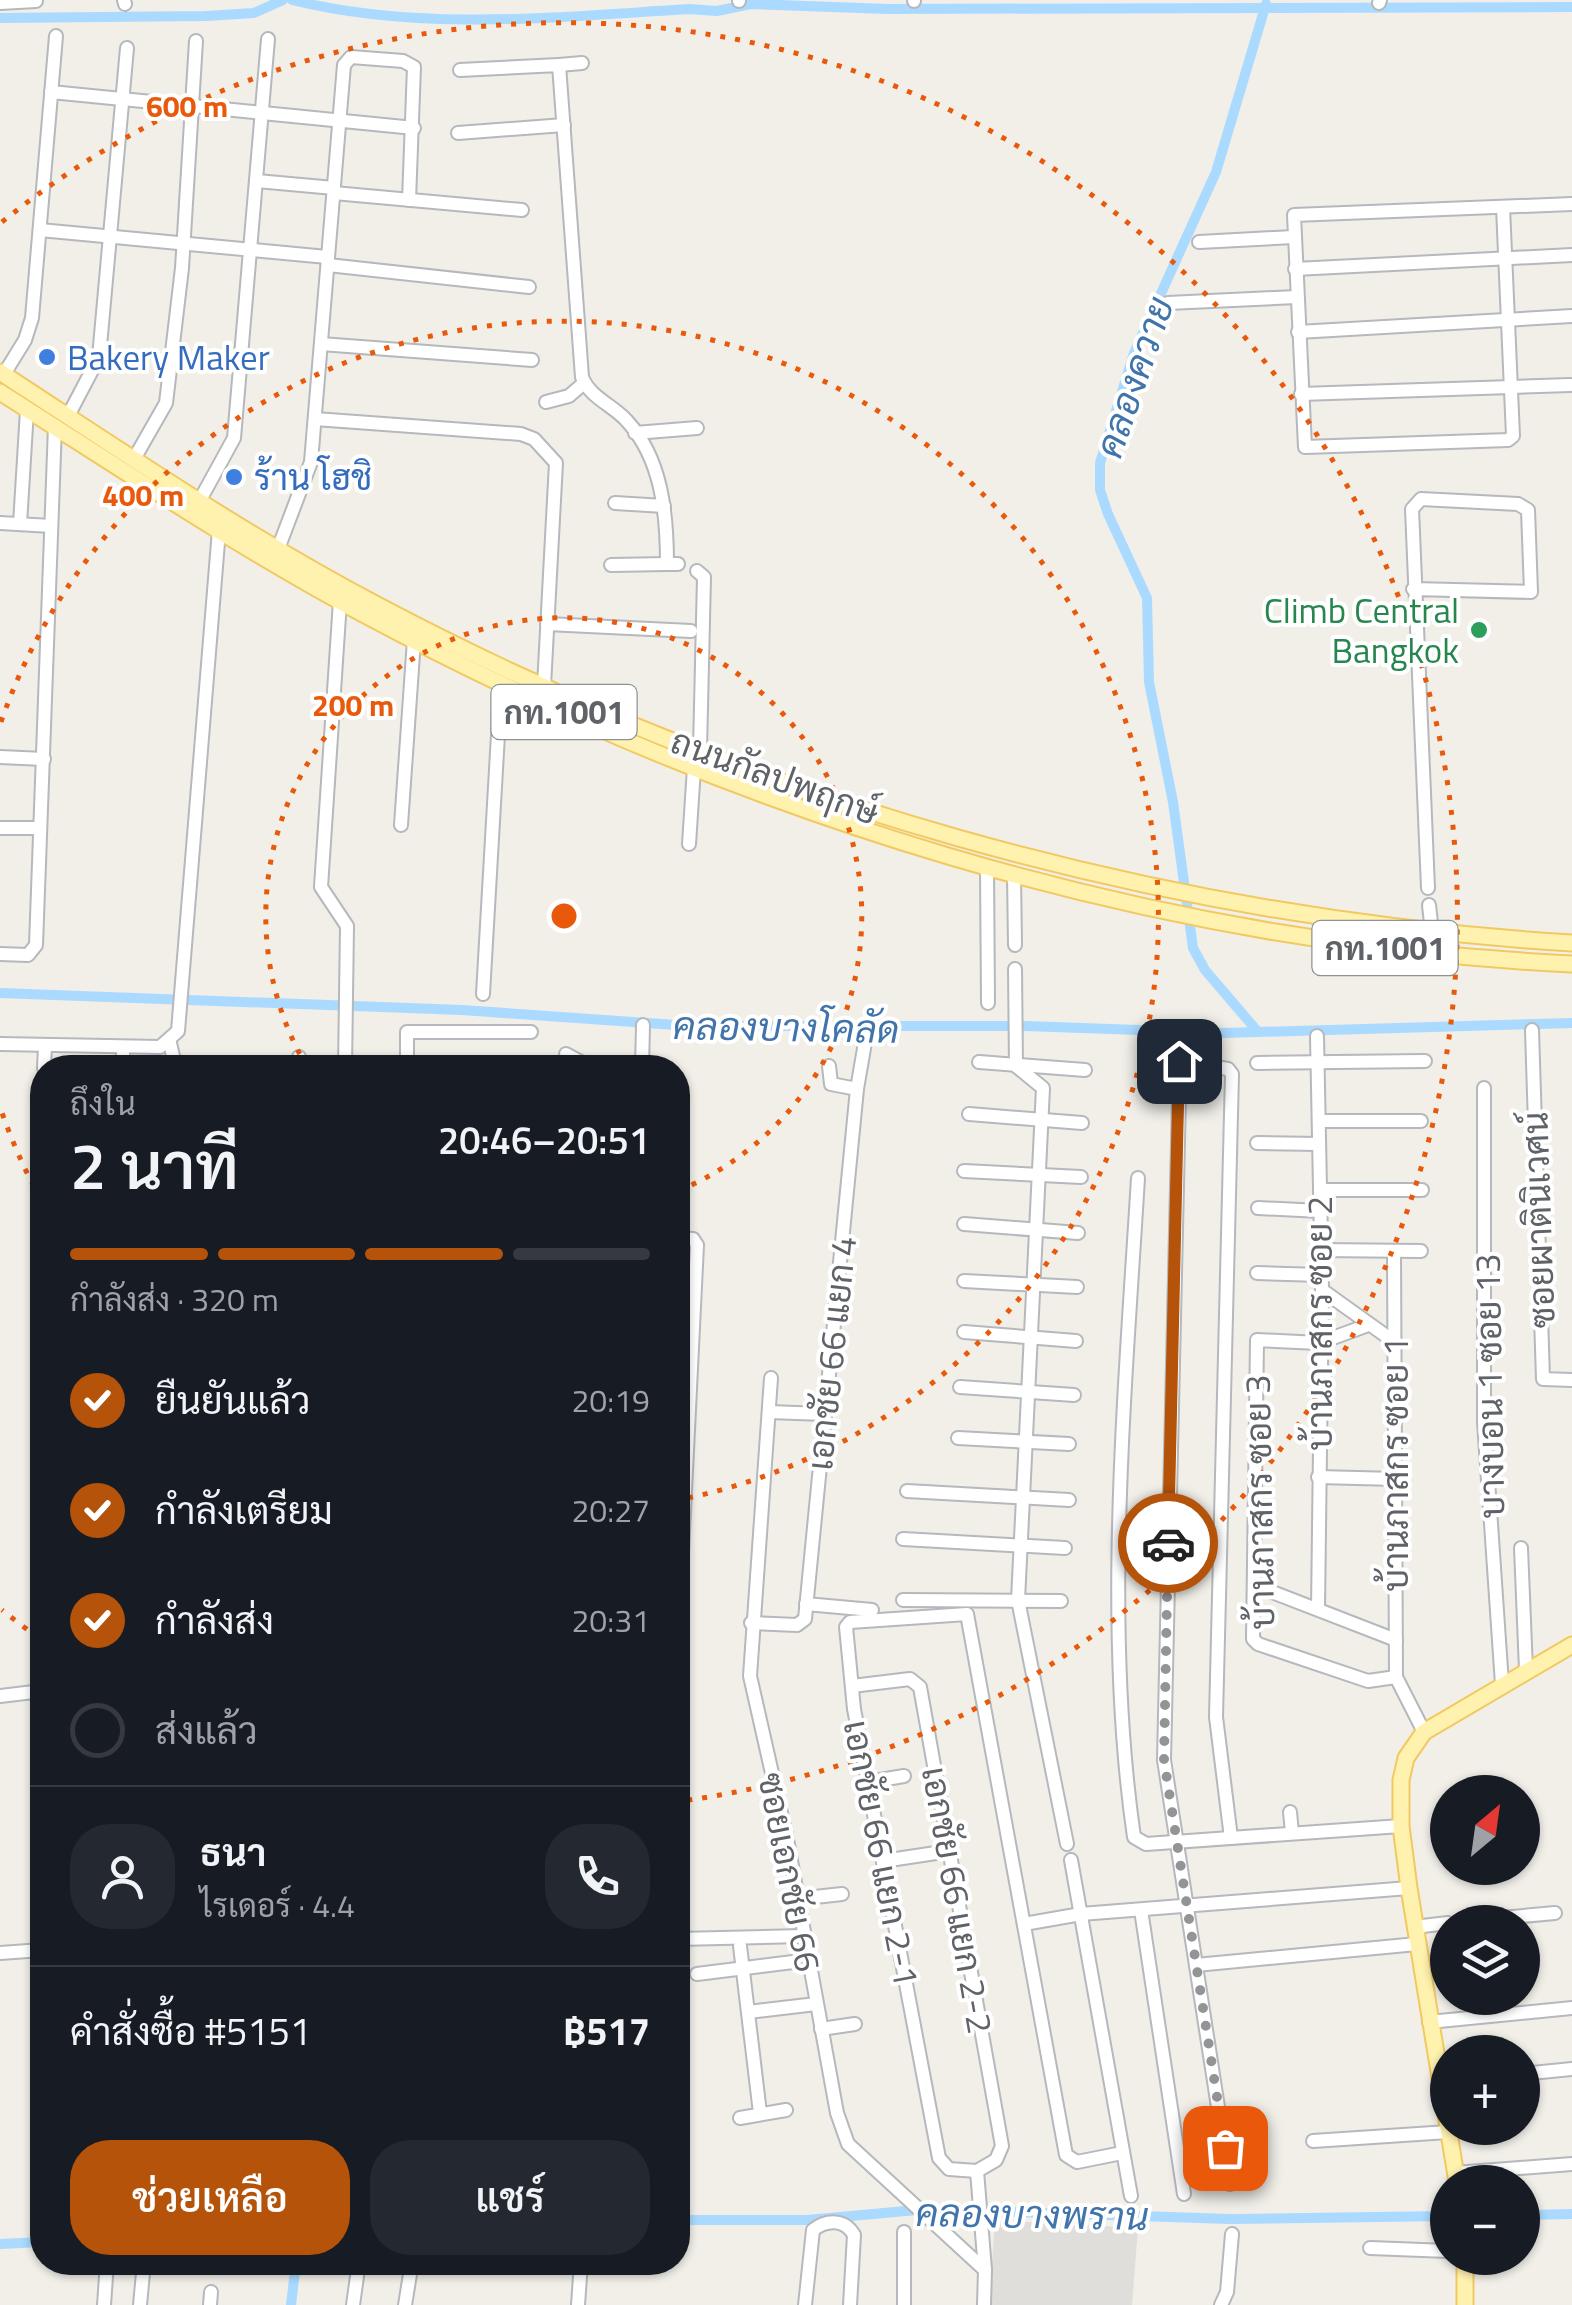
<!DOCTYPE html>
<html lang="th">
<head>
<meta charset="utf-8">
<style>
	body { margin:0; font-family:"Titillium Web",Sarabun,sans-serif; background:#242831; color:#f1f3f6; height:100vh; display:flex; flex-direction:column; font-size:38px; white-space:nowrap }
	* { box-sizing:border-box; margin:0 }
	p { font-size:32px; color:#9ea1a6 }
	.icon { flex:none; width:55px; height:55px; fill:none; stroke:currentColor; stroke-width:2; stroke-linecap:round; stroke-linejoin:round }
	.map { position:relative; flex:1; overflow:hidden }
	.details { position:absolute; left:30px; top:1055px; width:660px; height:1220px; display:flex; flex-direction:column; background:#171b24; border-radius:40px; box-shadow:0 2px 8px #0004 }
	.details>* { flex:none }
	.needle { width:65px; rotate:29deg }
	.fabs { position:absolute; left:1430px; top:1775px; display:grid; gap:20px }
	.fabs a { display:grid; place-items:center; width:110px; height:110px; border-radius:50%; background:#171b24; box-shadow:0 2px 8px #0004; font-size:50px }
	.pin { position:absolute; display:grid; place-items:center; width:85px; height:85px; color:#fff; margin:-42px; border-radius:20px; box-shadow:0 5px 15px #0006 }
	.courier { position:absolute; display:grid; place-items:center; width:100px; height:100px; margin:-50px; border:8px solid #b45309; border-radius:50%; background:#fff; color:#222; box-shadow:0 2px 12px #0007 }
	.summary em { font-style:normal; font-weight:600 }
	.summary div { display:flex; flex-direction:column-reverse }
	.summary { display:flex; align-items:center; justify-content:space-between; height:170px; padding:0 40px }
	h1 { font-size:65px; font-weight:600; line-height:75px }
	.bar { display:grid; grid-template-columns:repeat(4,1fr); gap:15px 10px; align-content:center; height:120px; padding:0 40px }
	.bar i { height:12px; border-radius:8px; background:#363941 }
	.bar .current { background:#b45309 }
	.bar p { grid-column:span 4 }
	.line { display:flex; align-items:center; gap:25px; padding:0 40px; border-top:2px solid #363941 }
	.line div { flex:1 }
	.round { display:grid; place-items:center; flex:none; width:105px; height:105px; border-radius:40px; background:#242831 }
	ol { padding:0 40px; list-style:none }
	li { display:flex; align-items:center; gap:30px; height:110px }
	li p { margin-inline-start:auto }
	li .icon { padding:10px; border-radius:50%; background:#b45309; color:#fff; stroke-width:4 }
	li:last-child { color:#9ea1a6 }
	li i { width:55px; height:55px; border:5px solid #363941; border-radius:50% }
	.cta { display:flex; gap:20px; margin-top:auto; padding:20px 40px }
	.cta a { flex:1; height:115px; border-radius:40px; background:#b45309; color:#fff; font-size:40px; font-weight:600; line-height:115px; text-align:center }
	.cta a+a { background:#242831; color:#f1f3f6 }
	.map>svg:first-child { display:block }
</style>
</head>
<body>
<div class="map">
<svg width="1572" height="2305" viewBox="0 0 1572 2305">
	<rect width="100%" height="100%" fill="#f1efe8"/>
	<path fill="#e0deda" d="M995,2220L1138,2228L1132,2305H989Z"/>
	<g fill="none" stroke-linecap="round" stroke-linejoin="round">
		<g stroke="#aadaff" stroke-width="10">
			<path d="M292,0C420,32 559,17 689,9L717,11L751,4L888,9L1572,7"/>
			<path d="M0,18L206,16L254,13L283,0"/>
			<path d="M0,993L462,1010L690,1026H1026L1223,1033L1572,1023"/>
			<path d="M1258,1032L1205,970L1193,948L1173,802L1149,682L1147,598L1108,514L1100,490V463L1134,353L1216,172L1266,4"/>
			<path d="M1522,2215L1572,2214"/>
			<path d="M678,2220H807L928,2209L1231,2219L1448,2216"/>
			<path d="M0,2244L42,2242"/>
			<path d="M291,2305L296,2262"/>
		</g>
		<g stroke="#b5b8bc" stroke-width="16">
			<g id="minor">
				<path d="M124,0L125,4"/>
				<path d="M739,0V1"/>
				<path d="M914,1V0"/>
				<path d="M0,3L36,1"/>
				<path d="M1379,3L1380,0"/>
				<path d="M559,65L582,63"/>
				<path d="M460,70L559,65L582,377C590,398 613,405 627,421C662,459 667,514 667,564H678"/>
				<path d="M51,92L414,128"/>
				<path d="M458,133L564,125"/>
				<path d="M257,181L334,188"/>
				<path d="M334,193L522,210"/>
				<path d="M1503,207L1513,436L1508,440L1305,447L1294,215L1572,204"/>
				<path d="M40,230L327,257"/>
				<path d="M1199,242L1293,237"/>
				<path d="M328,265L529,287"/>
				<path d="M1295,269L1572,255"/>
				<path d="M1168,303L1296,297"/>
				<path d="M1298,332L1572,316"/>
				<path d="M321,344L532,360"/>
				<path d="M4,374L25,340L32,318L56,36"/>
				<path d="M1301,394L1570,385"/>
				<path d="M546,402L569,396L584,383"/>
				<path d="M68,416L99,357L127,48"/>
				<path d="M315,419L521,434L534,439L556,463L544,686"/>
				<path d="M635,433L697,428"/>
				<path d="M134,459L166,403L182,268L196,41"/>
				<path d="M200,500L234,438L268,39"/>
				<path d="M615,503L664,506"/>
				<path d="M0,523L51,526"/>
				<path d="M20,524L27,410"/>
				<path d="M278,549L311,462L344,65L351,57L403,61L414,67L409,200"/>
				<path d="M611,565L667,564"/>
				<path d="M697,571L704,577L700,750"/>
				<path d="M1413,589L1531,592L1528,510L1518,504L1421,499L1412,509L1428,888"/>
				<path d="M340,601L321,887L347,926L345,1068"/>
				<path d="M547,624L691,631"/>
				<path d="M0,757L44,759"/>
				<path d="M401,825L414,640"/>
				<path d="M0,828H40"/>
				<path d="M689,844L694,768"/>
				<path d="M987,867L988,1003"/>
				<path d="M1014,875L1015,945"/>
				<path d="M1429,905L1432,932"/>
				<path d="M0,954L28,955L36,945L55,426"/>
				<path d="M1015,969L1016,1066L1043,1088L1018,1600L1067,1844"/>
				<path d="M483,994L501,683"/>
				<path d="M1532,1030L1543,1379L1572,1380"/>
				<path d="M1317,1036L1322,1290L1318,1609"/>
				<path d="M170,1043L175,1065"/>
				<path d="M0,1044L160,1047L178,1031L219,530"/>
				<path d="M1180,1053L1164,1760L1230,2184"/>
				<path d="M566,1054L592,1068"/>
				<path d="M1179,1061L1228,1069L1232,1074L1216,1717L1231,1838"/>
				<path d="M979,1062L1085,1070"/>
				<path d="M1257,1063L1425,1061"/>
				<path d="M829,1066L831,1084L857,1089"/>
				<path d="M44,1068L45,1046"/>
				<path d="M123,1068V1049"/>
				<path d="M299,1068V1057"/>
				<path d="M407,1068V1032H531"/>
				<path d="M642,1068L643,1025"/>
				<path d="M1484,1088V1422L1502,1684"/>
				<path d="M969,1114L1082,1123"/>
				<path d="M1319,1121H1421"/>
				<path d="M42,1136V1487"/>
				<path d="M1257,1143L1318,1144"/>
				<path d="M964,1171L1081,1177"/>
				<path d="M1138,1178C1125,1393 1103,1624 1134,1837L1146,1844L1401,1826"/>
				<path d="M1321,1190H1422"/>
				<path d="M1258,1208L1321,1211"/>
				<path d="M964,1224L1078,1233"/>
				<path d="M678,1238L693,1239L697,1245L678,1635"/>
				<path d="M1320,1250L1421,1251"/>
				<path d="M1394,1251L1396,1677L1424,1732"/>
				<path d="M1257,1273L1321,1275"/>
				<path d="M964,1281L1077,1287"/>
				<path d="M1322,1290L1396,1343"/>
				<path d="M1368,1325L1319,1343L1257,1340L1253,1639L1258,1644L1368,1681L1396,1677"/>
				<path d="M964,1332L1076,1341"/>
				<path d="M771,1378L750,1676L788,1844L837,2113L848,2144L985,2270L984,2305"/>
				<path d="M960,1387L1074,1395"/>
				<path d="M769,1412L824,1414"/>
				<path d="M958,1438L1069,1444"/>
				<path d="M1318,1477L1396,1479"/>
				<path d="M907,1491L1069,1500"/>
				<path d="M903,1539L1065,1548"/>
				<path d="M1521,1548L1526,1670"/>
				<path d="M1254,1585L1396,1640"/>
				<path d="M903,1600L1061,1601"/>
				<path d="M806,1604L872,1610"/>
				<path d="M751,1623L797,1625L805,1619L857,1089L867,1031"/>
				<path d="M852,1686L910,1679L920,1687L1002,2146L996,2160L977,2171"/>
				<path d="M0,1696L42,1691"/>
				<path d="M868,1782L904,1776"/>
				<path d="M1290,1812L1292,1833"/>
				<path d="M1071,1860L1131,2196"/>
				<path d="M883,1861L949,1851"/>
				<path d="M797,1899L842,1894"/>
				<path d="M1141,1910L1184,2194"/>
				<path d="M1457,1922L1555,1913"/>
				<path d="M1024,1924L1081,1914L1409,1888"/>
				<path d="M1414,1927L1448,1923"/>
				<path d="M678,1939L803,1936"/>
				<path d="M740,1946L760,2113"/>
				<path d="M0,1953L42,1950"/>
				<path d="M1196,1965L1417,1944"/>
				<path d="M697,1974L793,1962"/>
				<path d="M748,2012L816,2004"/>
				<path d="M1429,2022L1572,2008"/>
				<path d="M821,2029L855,2024"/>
				<path d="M1522,2074L1572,2069"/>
				<path d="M740,2118L786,2110"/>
				<path d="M1313,2141L1448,2132"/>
				<path d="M977,2171L949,2169L939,2158L854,1709L846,1627L850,1622L967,1614L1066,2155L1077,2162L1122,2153"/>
				<path d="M977,2171L985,2270"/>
				<path d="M1455,2173L1572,2164"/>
				<path d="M1370,2248L1448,2251"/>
				<path d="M104,2305L107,2262"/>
				<path d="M140,2305L143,2273"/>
				<path d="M210,2305L211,2292"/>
				<path d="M353,2305L359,2262"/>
				<path d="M405,2305L412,2262"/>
				<path d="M578,2305L581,2262"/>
				<path d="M805,2305L813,2230C827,2219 845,2219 854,2235L850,2305"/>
				<path d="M904,2305V2232"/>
				<path d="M1221,2305L1227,2292L1232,2234"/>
			</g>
		</g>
		<g stroke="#f2c960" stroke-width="19">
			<g id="major">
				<path d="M0,372C123,452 246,536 377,605C744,799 1156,918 1572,943"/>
				<path d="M0,392C120,468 238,547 363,614C735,813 1149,944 1572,964"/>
				<path d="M1457,2182L1409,1888L1401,1826V1780L1406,1758L1424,1732L1572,1645"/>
				<path d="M1465,2305V2258"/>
			</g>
		</g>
		<use href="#minor" stroke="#fff" stroke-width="12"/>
		<use href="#major" stroke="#fff2af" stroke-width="15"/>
	</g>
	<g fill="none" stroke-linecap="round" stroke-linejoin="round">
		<path stroke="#929495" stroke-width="10" stroke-dasharray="0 18" d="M1168,1543L1164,1760L1225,2148"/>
		<path stroke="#b45309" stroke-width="12" d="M1168,1543L1179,1061"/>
	</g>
	<g fill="none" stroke="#e8590c" stroke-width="5" stroke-dasharray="5 10">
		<path d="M307 1067A298 298 0 1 1 678 1191"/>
		<path d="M41 1200A595 595 0 0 1 1 1110M1 722A595 595 0 1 1 678 1500"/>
		<path d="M39 1638A893 893 0 0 1 2 1610M2 222A893 893 0 1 1 681 1801"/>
	</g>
	<g fill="#3f7fe0" stroke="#fff" stroke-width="4">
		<circle cx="47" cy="357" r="10"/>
		<circle cx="234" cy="477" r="10"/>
	</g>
	<circle fill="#2e9e5b" stroke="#fff" stroke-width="4" cx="1479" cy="630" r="10"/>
	<g text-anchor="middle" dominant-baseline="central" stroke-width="8" stroke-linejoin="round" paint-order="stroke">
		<g fill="#fff" stroke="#8f9295" stroke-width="2.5">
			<rect x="491.5" y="685" width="145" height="54" rx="8"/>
			<rect x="1312.5" y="921" width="145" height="54" rx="8"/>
		</g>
		<g font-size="32" font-weight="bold" fill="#5f6368">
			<text x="564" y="712">กท.1001</text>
			<text x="1385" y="948">กท.1001</text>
		</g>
		<g font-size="35" fill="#366cbe" stroke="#fff" text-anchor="start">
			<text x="67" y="357">Bakery Maker</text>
			<text x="254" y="477">ร้าน โฮชิ</text>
		</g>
		<g font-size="35" fill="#27864d" stroke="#fff" text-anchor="end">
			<text x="1459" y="610">Climb Central<tspan x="1459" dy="40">Bangkok</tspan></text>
		</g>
		<g font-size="35" fill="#5f6368" stroke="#fff">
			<text transform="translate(775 776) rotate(20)">ถนนกัลปพฤกษ์</text>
			<text transform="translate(1538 1220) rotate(-92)">ซอยผาตินิเวศน์</text>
			<text transform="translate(1319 1323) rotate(-90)">บ้านภาสกร ซอย 2</text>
			<text transform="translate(831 1353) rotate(-84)">เอกชัย 66 แยก 4</text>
			<text transform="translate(1489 1386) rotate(-91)">บางบอน 1 ซอย 13</text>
			<text transform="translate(1395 1464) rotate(-90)">บ้านภาสกร ซอย 1</text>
			<text transform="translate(1259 1502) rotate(-91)">บ้านภาสกร ซอย 3</text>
			<text transform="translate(882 1853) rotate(79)">เอกชัย 66 แยก 2-1</text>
			<text transform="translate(790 1872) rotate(79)">ซอยเอกชัย 66</text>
			<text transform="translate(958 1900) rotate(80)">เอกชัย 66 แยก 2-2</text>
		</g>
		<g font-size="38" font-style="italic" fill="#4174aa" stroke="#fff">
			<text transform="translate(1134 377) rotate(-71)">คลองควาย</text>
			<text transform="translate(786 1027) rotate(1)">คลองบางโคลัด</text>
			<text transform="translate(1032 2214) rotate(1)">คลองบางพราน</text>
		</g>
	</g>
	<circle cx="564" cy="916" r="15" fill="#e8590c" stroke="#fff" stroke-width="5"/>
	<g font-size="30" text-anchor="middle" font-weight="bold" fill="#e8590c" stroke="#fff" stroke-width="8" stroke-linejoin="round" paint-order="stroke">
		<text x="187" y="117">600 m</text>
		<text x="143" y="506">400 m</text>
		<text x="353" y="716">200 m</text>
	</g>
</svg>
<div class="fabs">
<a><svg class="needle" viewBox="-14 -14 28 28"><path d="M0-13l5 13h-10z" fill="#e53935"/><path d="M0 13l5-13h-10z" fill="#9ea1a6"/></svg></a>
<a><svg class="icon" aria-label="layers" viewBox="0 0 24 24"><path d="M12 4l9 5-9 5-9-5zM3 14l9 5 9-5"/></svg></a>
<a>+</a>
<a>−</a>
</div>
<div class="pin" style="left:1225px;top:2148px;background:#ea580c"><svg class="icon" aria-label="bag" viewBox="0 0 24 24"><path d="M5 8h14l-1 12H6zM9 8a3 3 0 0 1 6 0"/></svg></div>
<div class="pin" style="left:1179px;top:1061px;background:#1f2937"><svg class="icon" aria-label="home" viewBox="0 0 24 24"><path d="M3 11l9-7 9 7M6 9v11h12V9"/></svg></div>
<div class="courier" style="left:1168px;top:1543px"><svg class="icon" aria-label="car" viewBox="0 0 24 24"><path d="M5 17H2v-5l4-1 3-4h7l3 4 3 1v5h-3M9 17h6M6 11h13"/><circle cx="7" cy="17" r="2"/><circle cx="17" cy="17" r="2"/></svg></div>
<section class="details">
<div class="summary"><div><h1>2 นาที</h1><p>ถึงใน</p></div><em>20:46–20:51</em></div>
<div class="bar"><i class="current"></i><i class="current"></i><i class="current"></i><i></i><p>กำลังส่ง · 320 m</p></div>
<ol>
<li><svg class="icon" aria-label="check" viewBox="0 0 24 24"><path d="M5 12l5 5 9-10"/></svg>ยืนยันแล้ว<p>20:19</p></li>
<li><svg class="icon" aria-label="check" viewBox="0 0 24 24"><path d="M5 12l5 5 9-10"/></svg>กำลังเตรียม<p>20:27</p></li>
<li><svg class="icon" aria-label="check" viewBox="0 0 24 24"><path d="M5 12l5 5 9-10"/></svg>กำลังส่ง<p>20:31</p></li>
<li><i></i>ส่งแล้ว</li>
</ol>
<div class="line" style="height:180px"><a class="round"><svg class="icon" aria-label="person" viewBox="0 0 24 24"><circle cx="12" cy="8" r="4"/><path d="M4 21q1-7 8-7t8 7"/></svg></a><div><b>ธนา</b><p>ไรเดอร์ · 4.4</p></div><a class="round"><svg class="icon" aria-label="phone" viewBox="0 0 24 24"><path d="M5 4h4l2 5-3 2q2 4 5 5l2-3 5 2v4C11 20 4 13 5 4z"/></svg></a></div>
<div class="line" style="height:130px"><div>คำสั่งซื้อ #5151</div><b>฿517</b></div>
<div class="cta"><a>ช่วยเหลือ</a><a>แชร์</a></div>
</section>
</div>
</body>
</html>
